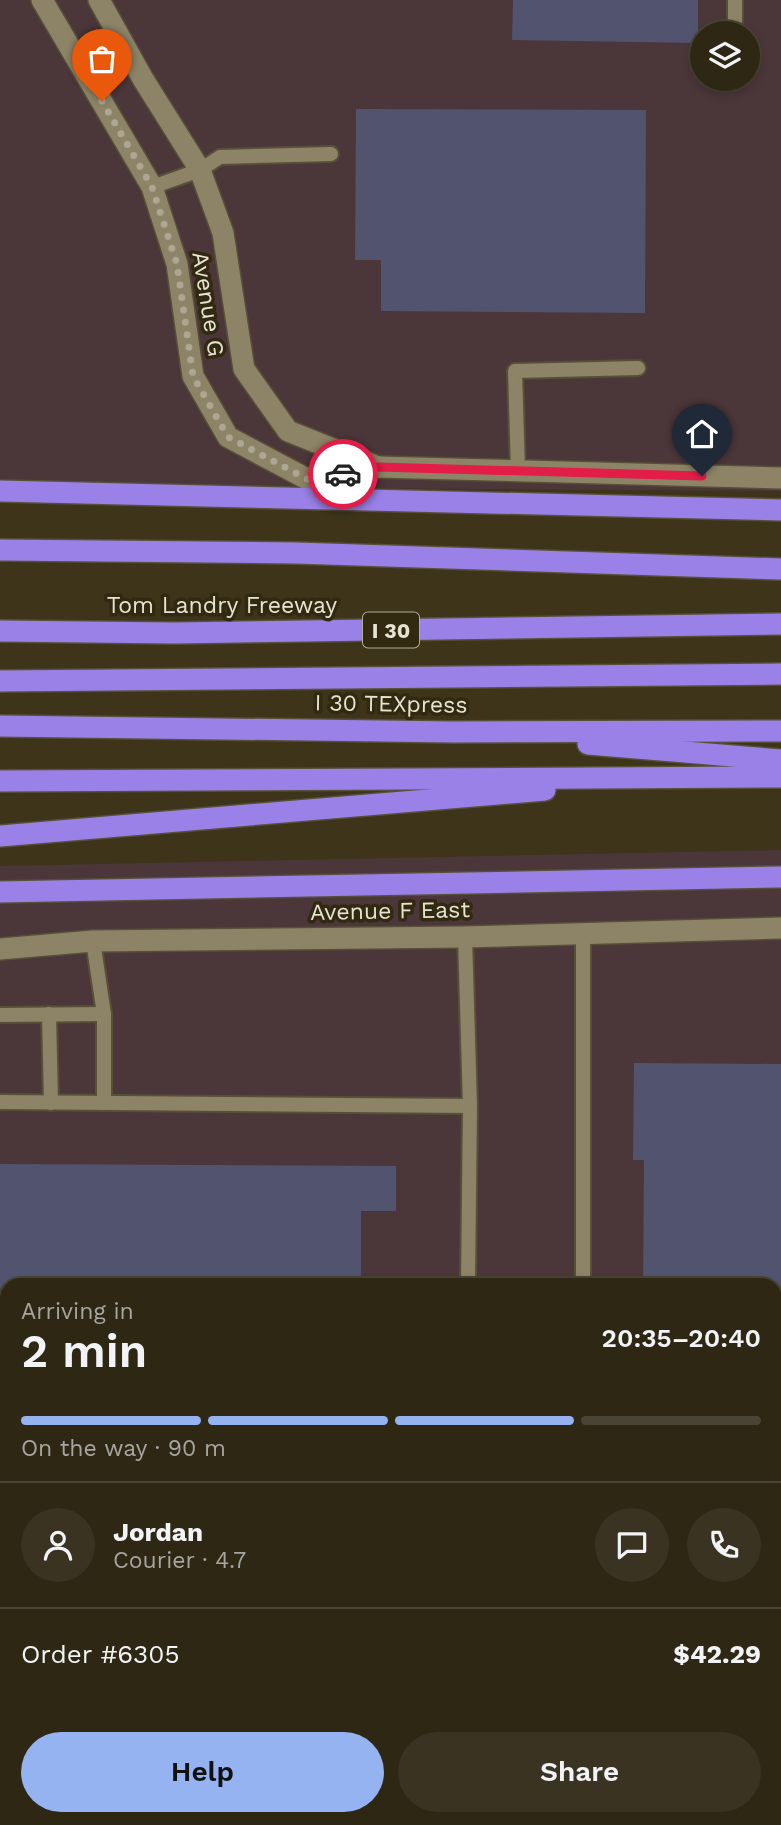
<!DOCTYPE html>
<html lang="en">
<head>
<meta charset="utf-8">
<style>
	body { margin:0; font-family:"Work Sans",sans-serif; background:#3a3322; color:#f1f3f6; height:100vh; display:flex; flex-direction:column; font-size:26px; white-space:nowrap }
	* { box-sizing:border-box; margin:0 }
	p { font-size:23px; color:#a7a5a0 }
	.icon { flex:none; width:38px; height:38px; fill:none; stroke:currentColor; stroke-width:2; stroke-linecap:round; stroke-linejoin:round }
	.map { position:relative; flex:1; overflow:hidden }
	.drawer { position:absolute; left:0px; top:1278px; width:782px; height:548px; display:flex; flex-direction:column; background:#2e2714; border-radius:21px 21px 0 0; box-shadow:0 4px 10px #0003,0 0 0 2px #494434 }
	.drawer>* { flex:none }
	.controls { position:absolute; left:690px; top:21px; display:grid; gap:14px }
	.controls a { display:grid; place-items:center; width:70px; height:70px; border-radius:50%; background:#2e2714; box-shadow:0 4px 10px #0003,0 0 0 2px #494434; font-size:35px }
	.pin { position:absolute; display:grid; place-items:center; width:60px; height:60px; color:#fff; margin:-72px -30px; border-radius:50% 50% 50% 0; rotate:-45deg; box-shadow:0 0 7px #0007 }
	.pin .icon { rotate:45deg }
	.courier { position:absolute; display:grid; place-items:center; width:70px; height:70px; margin:-35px; border:5px solid #e11d48; border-radius:50%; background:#fff; color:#222; box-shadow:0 2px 9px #0007 }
	.headline em { font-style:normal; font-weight:600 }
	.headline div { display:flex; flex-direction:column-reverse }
	.headline { display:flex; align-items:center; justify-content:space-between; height:119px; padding:0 21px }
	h1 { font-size:46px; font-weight:600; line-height:52px }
	.bar { display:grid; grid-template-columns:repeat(4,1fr); gap:10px 7px; align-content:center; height:84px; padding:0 21px }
	.bar i { height:9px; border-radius:5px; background:#494434 }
	.bar .selected { background:#95b2f1 }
	.bar p { grid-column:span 4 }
	.line { display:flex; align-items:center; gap:18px; padding:0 21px; border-top:2px solid #494434 }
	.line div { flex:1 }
	.round { display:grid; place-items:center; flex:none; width:74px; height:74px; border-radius:37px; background:#3a3322 }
	.primary-button { display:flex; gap:14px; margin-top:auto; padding:14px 21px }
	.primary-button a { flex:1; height:80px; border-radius:42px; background:#95b2f1; color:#111; font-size:28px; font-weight:600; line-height:80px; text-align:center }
	.primary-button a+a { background:#3a3322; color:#f1f3f6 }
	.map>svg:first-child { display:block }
</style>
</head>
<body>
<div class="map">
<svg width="781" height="1825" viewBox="0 0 781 1825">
	<rect width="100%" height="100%" fill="#3d341a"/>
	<g fill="#4b3639" fill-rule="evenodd">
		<path d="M0,0H781V491L0,486ZM702,33H747V79H702Z"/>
		<path d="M781,850V1825H0V866ZM7,1284H775V1818H7Z"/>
	</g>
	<g fill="#52536f">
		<path d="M513,0H698V43L512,40Z"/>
		<path d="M356,109L646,110L645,313L381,311V260H355Z"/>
		<path d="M634,1063L781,1064V1307H775V1284H643L644,1160H633Z"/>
		<path d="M0,1164L396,1166V1211H361V1284H7V1510H0Z"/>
		<path d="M775,1528L781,1529V1825H663V1818H775Z"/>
		<rect x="0" y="1560" width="7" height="42"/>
		<rect x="0" y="1640" width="7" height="128"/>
		<path d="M183,1818H574V1825H182Z"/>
	</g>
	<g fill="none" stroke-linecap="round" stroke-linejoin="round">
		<g stroke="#575038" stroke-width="18">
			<g id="lane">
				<path d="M735,0V21"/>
				<path d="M152,187L200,170L220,157L331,154"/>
				<path d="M518,471L515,371L638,368"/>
				<path d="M465,937L470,1106L468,1284"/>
				<path d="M93,941L104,1014V1103"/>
				<path d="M49,1014L51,1103"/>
				<path d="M0,1015L104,1014"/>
				<path d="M0,1102L470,1106"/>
				<path d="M583,1284V934"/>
				<path d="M775,1368H781"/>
				<path d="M120,1825V1818"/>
				<path d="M599,1825V1818"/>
			</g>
		</g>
		<g stroke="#575038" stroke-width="24">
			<g id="street">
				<path d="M42,0L152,187L177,264L193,376L228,437L309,480L378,467L781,478"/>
				<path d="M99,0L143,79L200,170L223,233L244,369L288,431L378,467"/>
				<path d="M0,949L93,941L465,937L781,928"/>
			</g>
		</g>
		<g stroke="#575038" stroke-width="24">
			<g id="highway">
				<path d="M0,491L781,510"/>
				<path d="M0,550L296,553L781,569"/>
				<path d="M0,631L174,633L781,624"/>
				<path d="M0,681L781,674"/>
				<path d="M0,726L454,732L781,731"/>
				<path d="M588,744L781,760"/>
				<path d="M0,781L781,777"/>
				<path d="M0,836L545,790"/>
				<path d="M0,892L781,877"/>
			</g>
		</g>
		<use href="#lane" stroke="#8d8467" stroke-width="14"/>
		<use href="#street" stroke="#8d8467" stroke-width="21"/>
		<use href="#highway" stroke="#9a81e7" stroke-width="21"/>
	</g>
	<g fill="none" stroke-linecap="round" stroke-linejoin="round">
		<path stroke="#aca692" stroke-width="7" stroke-dasharray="0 12.6" d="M102,101L152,187L177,264L193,376L228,437L309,480L343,474"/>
		<path stroke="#e11d48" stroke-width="9" d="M343,474L378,467L702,476"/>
	</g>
	<g text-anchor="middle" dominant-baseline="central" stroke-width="7" stroke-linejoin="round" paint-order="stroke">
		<rect fill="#322a10" stroke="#b1ac98" stroke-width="2" x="363" y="612.5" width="56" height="35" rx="5"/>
		<g font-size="21" font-weight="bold" fill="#e7e3d3">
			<text x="391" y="630">I 30</text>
		</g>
		<g font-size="23" fill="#e7e3d3" stroke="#322a10">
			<text transform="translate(208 304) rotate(81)">Avenue G</text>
			<text x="222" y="605">Tom Landry Freeway</text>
			<text transform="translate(391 704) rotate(1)">I 30 TEXpress</text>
			<text transform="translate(390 911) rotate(-1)">Avenue F East</text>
		</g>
	</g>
</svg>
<div class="controls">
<a><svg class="icon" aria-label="layers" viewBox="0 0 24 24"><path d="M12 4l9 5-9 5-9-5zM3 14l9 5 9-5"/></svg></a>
</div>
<div class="pin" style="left:102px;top:101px;background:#ea580c"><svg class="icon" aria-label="bag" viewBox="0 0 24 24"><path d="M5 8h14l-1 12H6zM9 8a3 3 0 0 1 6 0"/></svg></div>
<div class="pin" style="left:702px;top:476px;background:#1f2937"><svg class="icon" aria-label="home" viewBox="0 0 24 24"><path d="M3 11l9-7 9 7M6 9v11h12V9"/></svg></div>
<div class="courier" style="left:343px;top:474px"><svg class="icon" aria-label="car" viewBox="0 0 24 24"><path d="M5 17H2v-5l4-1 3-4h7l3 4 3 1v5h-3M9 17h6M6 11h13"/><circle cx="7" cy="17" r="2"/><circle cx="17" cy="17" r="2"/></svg></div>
<section class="drawer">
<div class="headline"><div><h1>2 min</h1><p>Arriving in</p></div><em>20:35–20:40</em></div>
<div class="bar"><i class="selected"></i><i class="selected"></i><i class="selected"></i><i></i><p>On the way · 90 m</p></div>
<div class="line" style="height:126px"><a class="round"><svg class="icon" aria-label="person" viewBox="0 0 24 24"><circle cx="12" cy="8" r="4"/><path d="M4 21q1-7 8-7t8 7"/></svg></a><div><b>Jordan</b><p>Courier · 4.7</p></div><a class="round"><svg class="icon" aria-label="chat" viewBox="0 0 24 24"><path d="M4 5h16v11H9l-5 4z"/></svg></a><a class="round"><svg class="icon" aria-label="phone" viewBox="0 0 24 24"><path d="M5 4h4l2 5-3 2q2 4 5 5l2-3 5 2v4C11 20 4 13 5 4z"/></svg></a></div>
<div class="line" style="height:91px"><div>Order #6305</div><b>$42.29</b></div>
<div class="primary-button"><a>Help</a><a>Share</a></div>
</section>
</div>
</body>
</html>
